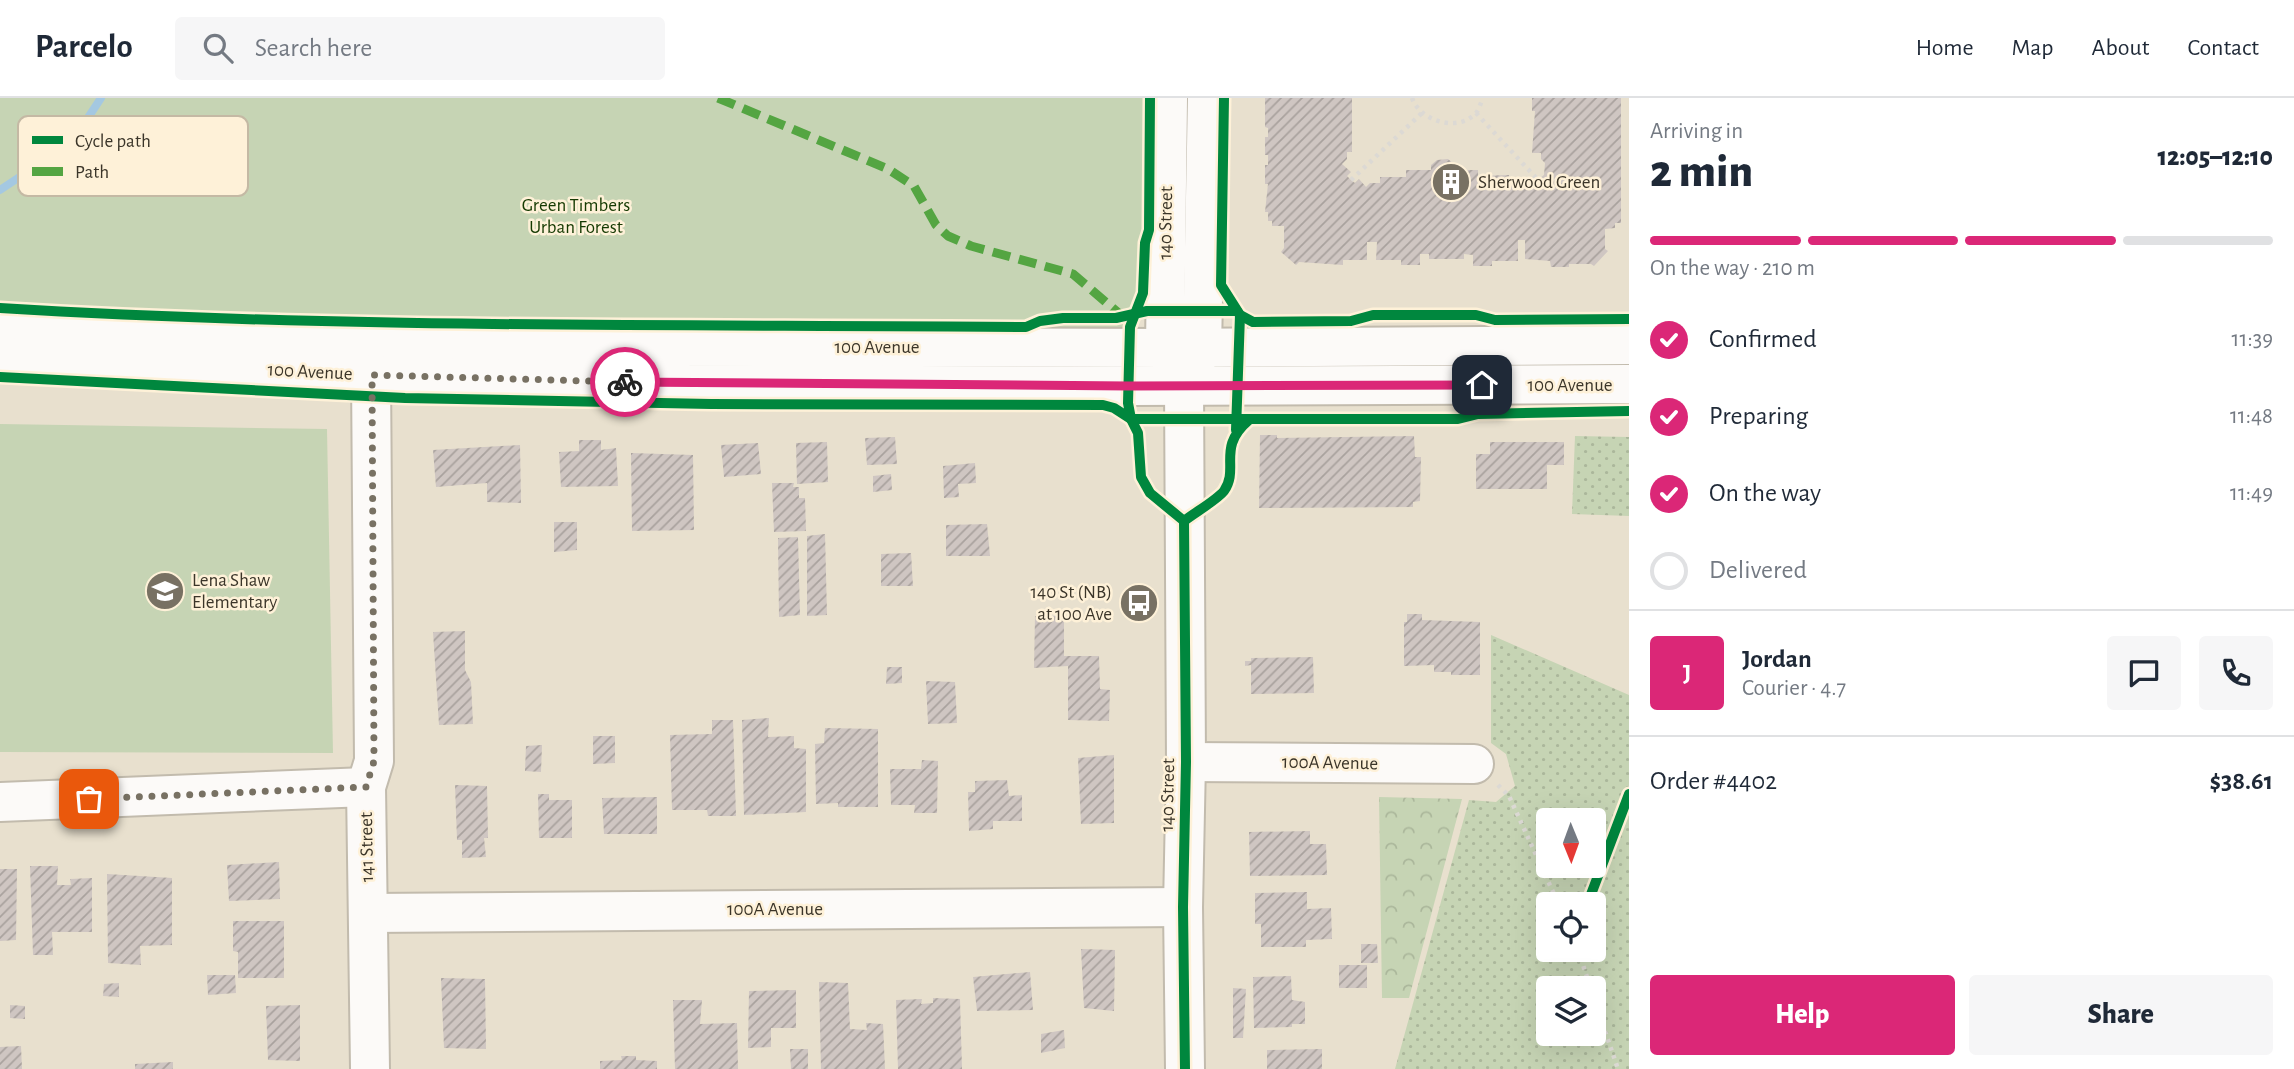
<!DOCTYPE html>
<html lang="en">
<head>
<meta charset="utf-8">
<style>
	body { margin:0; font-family:"Alegreya Sans",sans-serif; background:#f6f6f7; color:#1f2937; height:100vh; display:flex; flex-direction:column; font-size:26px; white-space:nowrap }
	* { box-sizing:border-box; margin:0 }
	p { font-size:23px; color:#747a83 }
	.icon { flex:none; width:38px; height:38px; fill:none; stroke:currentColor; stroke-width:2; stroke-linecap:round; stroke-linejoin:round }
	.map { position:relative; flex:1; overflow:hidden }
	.drawer { display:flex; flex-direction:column; background:#fff; width:665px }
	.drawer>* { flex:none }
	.needle { width:46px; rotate:179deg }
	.fabs { position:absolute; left:1536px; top:710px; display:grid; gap:14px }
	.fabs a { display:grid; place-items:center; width:70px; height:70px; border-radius:7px; background:#fff; box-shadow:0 7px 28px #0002; font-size:35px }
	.pin { position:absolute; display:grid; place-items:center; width:60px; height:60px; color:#fff; margin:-30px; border-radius:14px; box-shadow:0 4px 10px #0006 }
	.courier { position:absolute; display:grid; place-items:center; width:70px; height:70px; margin:-35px; border:5px solid #db2777; border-radius:50%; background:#fff; color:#222; box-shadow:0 2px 9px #0007 }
	.overview em { font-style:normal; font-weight:800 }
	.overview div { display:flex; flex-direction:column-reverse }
	.overview { display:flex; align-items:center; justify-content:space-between; height:119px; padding:0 21px }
	h1 { font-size:46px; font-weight:800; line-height:52px }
	.bar { display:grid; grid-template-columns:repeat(4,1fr); gap:10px 7px; align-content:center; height:84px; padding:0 21px }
	.bar i { height:9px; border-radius:5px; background:#e0e1e3 }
	.bar .on { background:#db2777 }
	.bar p { grid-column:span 4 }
	.line { display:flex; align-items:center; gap:18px; padding:0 21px; border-top:2px solid #e0e1e3 }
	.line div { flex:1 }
	.round { display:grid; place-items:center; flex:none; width:74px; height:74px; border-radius:7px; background:#f6f6f7 }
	ol { padding:0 21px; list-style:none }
	li { display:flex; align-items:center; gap:21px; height:77px }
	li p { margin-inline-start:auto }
	li .icon { padding:7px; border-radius:50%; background:#db2777; color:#fff; stroke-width:4 }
	li:last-child { color:#747a83 }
	li i { width:38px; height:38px; border:4px solid #e0e1e3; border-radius:50% }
	.cta { display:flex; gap:14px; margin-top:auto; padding:14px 21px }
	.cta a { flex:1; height:80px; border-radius:7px; background:#db2777; color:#fff; font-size:28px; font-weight:800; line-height:80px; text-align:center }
	.cta a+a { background:#f6f6f7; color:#1f2937 }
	header { display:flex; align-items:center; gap:42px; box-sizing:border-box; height:98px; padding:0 35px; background:#fff; border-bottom:2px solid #e0e1e3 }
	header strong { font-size:33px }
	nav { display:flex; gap:38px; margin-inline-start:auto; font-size:24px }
	.search { width:490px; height:63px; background:#f6f6f7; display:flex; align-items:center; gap:18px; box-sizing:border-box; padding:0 24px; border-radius:7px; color:#747a83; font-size:26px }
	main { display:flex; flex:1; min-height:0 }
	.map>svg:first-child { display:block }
</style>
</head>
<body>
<header>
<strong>Parcelo</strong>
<div class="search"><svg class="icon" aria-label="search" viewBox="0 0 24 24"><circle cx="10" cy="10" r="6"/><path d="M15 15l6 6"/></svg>Search here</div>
<nav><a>Home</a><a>Map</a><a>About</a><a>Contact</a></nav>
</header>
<main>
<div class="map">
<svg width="1629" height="971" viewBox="0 0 1629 971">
	<defs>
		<pattern id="grass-dots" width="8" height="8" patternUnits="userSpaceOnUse" patternTransform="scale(1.75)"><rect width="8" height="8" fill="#c6d4b4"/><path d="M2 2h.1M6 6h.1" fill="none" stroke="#abb79b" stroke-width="1.8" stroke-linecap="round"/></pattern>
		<pattern id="forest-crowns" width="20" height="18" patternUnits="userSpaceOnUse" patternTransform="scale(1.75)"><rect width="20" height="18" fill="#c6d4b4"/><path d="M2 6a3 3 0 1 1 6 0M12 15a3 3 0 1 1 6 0" fill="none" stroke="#abb79b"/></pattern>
		<pattern id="building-hatch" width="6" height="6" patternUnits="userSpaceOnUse" patternTransform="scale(1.75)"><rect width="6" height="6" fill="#cfc6c2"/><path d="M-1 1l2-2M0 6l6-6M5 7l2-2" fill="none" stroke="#a9a29e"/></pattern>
	</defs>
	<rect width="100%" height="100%" fill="#e8e0ce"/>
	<g fill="url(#grass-dots)" fill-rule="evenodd">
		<path d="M1575,338L1629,339V418L1572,416Z"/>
		<path d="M1491,537L1629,597V971H1395L1469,702L1496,704L1515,688L1506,656L1491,645ZM1549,723H1594V768H1549ZM1549,807H1594V852H1549ZM1549,891H1594V936H1549Z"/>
	</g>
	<path fill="url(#forest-crowns)" d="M1379,699L1462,701L1409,900H1382Z"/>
	<g fill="#c6d4b4">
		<path d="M0,0H1147L1145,136L1152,137C1150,175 1160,215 1119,233L436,235L0,215Z"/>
		<path d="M0,326L327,331L333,655L0,654Z"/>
	</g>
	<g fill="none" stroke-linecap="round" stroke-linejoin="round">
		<path stroke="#a4c8e1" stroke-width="8" d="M0,92L72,44L101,0"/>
	</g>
	<g fill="url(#building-hatch)">
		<path d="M1265,0H1352V54H1347V61L1342,66L1351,74L1347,78L1351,82L1355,85L1359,81L1366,89L1370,85H1380V79H1406V72H1431V67L1437,62L1448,61L1455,67L1454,72H1478V78L1509,77V81H1520L1525,86L1528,82L1532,86L1544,77L1545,65L1541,61V55H1532L1535,13H1532V0H1621V125H1615V130L1605,131V151L1608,153L1594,168L1591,166H1569V169H1551L1550,163L1525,161V142H1518V163H1492V168H1473V157L1464,156V161H1429V156H1420V167H1401V162H1376L1377,144H1367V162H1343V167L1299,164L1296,167L1281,154L1284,150V128H1272V123H1268V114H1265L1268,86H1265V67H1268V57H1265V39H1268V30L1265,29Z"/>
		<path d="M1260,337H1277V340L1414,338L1415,359H1421L1420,403L1413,404V409L1259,410Z"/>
		<path d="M895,339L897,366L867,367L865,340Z"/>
		<path d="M579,342H601V352L616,350L618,388L561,389L559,354L579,353Z"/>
		<path d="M827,344L828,384L797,386L796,345Z"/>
		<path d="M1490,344H1564V367H1547V391H1476V356H1490Z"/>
		<path d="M758,345L761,376L724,379L721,347Z"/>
		<path d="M520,347L521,405L487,404V385L436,389L433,352Z"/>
		<path d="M631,355L693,357L694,432L632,433Z"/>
		<path d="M975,365L976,385L958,386L959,399L944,400L943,368Z"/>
		<path d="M891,376L892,392L873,394V378Z"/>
		<path d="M772,385H794L793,389H799V400H805L806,433L774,434Z"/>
		<path d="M554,424H577V452L554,454Z"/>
		<path d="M987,426L990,458H946V427Z"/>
		<path d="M825,436L827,517L807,518V438Z"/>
		<path d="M798,439L800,517L779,519L778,440Z"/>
		<path d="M911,455L913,488H881V456Z"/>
		<path d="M1407,516H1422V522L1480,524V577H1451V574H1434V567L1404,568V524H1407Z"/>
		<path d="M1035,518H1064V558H1099L1100,591L1110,592L1109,623L1068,622V568L1034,570Z"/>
		<path d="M465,533V572L471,584L473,626L439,627L433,534Z"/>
		<path d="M1313,559L1314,595L1251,596V567L1245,568V563H1251V560Z"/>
		<path d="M887,569H902V585L886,586Z"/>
		<path d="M926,583L955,584L957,625L928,626Z"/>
		<path d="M769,620L768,639L794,638V650L806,651V714L744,717L742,622Z"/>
		<path d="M712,622H733L736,718H708L707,712H672L670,637L712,636Z"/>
		<path d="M825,630L878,631V709H838V705L816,706L815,646L824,645Z"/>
		<path d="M593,638H615V665L593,666Z"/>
		<path d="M542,647L541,674L525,673L526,648Z"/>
		<path d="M1114,657V725L1081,726L1078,660Z"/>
		<path d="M922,662L938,663L937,715H914L915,707H891L890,671H921Z"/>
		<path d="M1007,682L1009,698L1022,697V723H993V731L969,733L968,694H975V683Z"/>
		<path d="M455,687L487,688L488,740H484L486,759L462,760V742H457Z"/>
		<path d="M538,696H549V702H572V740H539Z"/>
		<path d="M657,699V736H604L602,700Z"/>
		<path d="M1310,733V746H1326L1327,777L1250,778L1249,734Z"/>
		<path d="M279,764L280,801L229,803L227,767Z"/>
		<path d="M30,768H58L57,787H71L70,781L92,780V834H52L53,857H33Z"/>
		<path d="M0,771H17L16,842L0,843Z"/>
		<path d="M107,776L172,780V847L140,848L141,867L108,865Z"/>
		<path d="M1307,794V811L1331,810L1332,841L1306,842V849H1261V826H1255V795Z"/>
		<path d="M233,823H284V880H238V854L233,853Z"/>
		<path d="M1361,846H1377L1378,865H1361Z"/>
		<path d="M1081,851L1115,852L1114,913L1084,910Z"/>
		<rect x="1339" y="867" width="28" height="23"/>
		<path d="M1030,874L1033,912L977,913L973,879Z"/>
		<path d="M207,877H235L236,895L208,897Z"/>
		<path d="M1291,878L1292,902L1305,904V926H1292V929L1254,930L1253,879Z"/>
		<path d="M441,880L485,881L486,951L444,950Z"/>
		<path d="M819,884L848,885L850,931L867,932L866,925L883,926L885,971H821Z"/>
		<path d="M119,885V899L103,898L104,886Z"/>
		<path d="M1233,890L1246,891L1243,940H1233Z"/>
		<path d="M796,892V930H771V949L748,950L749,893Z"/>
		<path d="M933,900L960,901L962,971H898L896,902L922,901L921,906L933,905Z"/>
		<path d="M673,902H702L700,926L737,925L738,971H675Z"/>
		<path d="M10,907L25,908V921L10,920Z"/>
		<path d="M300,907V963L268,962L266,908Z"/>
		<path d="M1064,932L1065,950L1041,955V936Z"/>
		<path d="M21,948L22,971H0V949Z"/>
		<path d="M790,951H808V971H791Z"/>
		<path d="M1322,951V971H1267V952Z"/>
		<path d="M621,958H636V962L657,963V971H600V963L622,962Z"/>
		<path d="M173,964V971H135V966Z"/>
	</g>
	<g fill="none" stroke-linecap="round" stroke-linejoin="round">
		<g stroke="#c2bbad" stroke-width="42">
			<g id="minor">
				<path d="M1186,664L1474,666"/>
				<path d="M0,704L366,689"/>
				<path d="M368,815L1183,809"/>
				<path d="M370,971L366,689L374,663L371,277"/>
			</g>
		</g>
		<g stroke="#c2bbad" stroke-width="42">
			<g id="major">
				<path d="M1168,0L1165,250L1177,273"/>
				<path d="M0,230L427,248L1165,250L1629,247"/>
				<path d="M0,259L371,277L689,286L1129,288L1629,286"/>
				<path d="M1185,971L1183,809L1186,664L1184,288L1202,250L1207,0"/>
			</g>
		</g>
		<g stroke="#dcd9d4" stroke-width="4.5" stroke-dasharray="3.5 5" stroke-linecap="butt">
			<path d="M1412,0C1420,23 1458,35 1476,15C1479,12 1481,4 1483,0"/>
			<path d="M1476,15L1538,82"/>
			<path d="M1351,82L1422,15"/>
			<path d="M1498,687L1509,698L1559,807"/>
			<path d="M1578,852L1591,891"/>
			<path d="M1594,901L1618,971"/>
		</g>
		<use href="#minor" stroke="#fcfaf8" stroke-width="38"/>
		<use href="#major" stroke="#fcfaf8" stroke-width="38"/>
		<path stroke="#54a542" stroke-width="9" stroke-dasharray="18 9" stroke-linecap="butt" d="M718,0L888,71L914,88L936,127L948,138L971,148L1073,176L1122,218"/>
		<g stroke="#fef1d8" stroke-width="15">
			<g id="cycleway">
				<path d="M1150,0L1149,132L1145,145L1143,195L1130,229L1128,305L1131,321L1138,335L1141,379L1150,395L1184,423"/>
				<path d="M1224,0L1221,187L1240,217L1253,224L1351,223L1373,217H1476L1495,222L1629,221"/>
				<path d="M0,210C341,231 684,226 1026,229L1040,223L1063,220H1116L1147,213H1237"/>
				<path d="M0,279L405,300L711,306L1103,307L1114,310L1131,321H1458L1478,316L1629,313"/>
				<path d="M1236,332L1240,217"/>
				<path d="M1184,423L1186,664L1183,809L1185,971"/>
				<path d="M1184,423C1194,415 1217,402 1224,393C1240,370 1216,350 1249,322"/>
				<path d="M1587,807L1629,696"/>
			</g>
		</g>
		<use href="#cycleway" stroke="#00873e" stroke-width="10"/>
	</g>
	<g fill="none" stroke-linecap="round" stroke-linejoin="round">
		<path stroke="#787163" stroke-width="7" stroke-dasharray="0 12.6" d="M89,701L366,689L374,663L372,277L625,284"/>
		<path stroke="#db2777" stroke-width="9" d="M625,284L1129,288L1482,287"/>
	</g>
	<defs>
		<g id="building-disc" transform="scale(2.0125)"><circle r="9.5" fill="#787163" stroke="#fef1d8"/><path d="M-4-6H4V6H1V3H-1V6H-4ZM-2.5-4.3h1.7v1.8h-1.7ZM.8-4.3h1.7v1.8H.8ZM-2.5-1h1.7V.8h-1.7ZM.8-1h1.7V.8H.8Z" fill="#fff"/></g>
		<g id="school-disc" transform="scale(2.0125)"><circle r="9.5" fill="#787163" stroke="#fef1d8"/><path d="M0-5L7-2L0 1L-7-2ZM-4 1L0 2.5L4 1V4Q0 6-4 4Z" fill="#fff"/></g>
		<g id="bus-disc" transform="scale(2.0125)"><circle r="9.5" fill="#787163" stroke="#fef1d8"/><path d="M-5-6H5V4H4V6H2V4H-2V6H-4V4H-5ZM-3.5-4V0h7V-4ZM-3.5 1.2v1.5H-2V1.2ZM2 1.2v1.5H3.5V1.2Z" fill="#fff"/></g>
	</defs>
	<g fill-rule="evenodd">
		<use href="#building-disc" x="1451" y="84"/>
		<use href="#school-disc" x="165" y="493"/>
		<use href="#bus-disc" x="1139" y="505"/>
	</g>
	<g text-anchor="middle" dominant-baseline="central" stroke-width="5" stroke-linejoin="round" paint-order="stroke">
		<g font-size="19" fill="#3b3529" stroke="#fef1d8" text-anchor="start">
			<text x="1478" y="84">Sherwood Green</text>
			<text x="192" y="482">Lena Shaw<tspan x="192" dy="22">Elementary</tspan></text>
			<text x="1112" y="494" text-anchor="end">140 St (NB)<tspan x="1112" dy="22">at 100 Ave</tspan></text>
		</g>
		<g font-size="19" fill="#153a02" stroke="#fef1d8">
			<text x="576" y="107">Green Timbers<tspan x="576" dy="22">Urban Forest</tspan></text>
		</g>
		<g font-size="19" fill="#3b3529" stroke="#fef1d8">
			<text transform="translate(1166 125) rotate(-89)">140 Street</text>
			<text x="877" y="249">100 Avenue</text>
			<text transform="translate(310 274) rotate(3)">100 Avenue</text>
			<text x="1570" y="287">100 Avenue</text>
			<text transform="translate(1330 665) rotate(1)">100A Avenue</text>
			<text transform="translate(1168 697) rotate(-89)">140 Street</text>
			<text transform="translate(367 749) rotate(-91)">141 Street</text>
			<text x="775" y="811">100A Avenue</text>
		</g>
	</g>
	<rect x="18" y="18" width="230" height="80" rx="10" fill="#fef1d8" stroke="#c4b9a4" stroke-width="2"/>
	<rect x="32" y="38" width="31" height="8" fill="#00873e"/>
	<rect x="32" y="69" width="31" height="9" fill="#54a542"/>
	<g font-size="19" fill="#3b3529">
		<text x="75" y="49">Cycle path</text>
		<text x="75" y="80">Path</text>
	</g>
</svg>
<div class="fabs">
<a><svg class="needle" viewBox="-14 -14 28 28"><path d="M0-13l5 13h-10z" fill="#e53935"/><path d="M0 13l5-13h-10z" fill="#747a83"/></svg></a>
<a><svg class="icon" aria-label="locate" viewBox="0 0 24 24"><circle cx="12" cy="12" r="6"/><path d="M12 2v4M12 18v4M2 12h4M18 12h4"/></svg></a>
<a><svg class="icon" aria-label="layers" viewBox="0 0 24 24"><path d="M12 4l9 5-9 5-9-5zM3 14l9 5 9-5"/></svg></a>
</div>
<div class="pin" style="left:89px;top:701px;background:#ea580c"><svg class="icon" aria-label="bag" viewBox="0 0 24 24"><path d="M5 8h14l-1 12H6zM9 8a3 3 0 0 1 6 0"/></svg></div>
<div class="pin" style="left:1482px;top:287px;background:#1f2937"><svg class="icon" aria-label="home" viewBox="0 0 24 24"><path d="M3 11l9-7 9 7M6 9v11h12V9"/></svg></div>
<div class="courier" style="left:625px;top:284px"><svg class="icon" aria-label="bike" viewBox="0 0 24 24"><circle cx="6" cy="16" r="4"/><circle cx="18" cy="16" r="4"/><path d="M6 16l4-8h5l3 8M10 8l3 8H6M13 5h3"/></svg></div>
</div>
<section class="drawer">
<div class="overview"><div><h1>2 min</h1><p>Arriving in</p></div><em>12:05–12:10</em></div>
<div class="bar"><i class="on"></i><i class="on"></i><i class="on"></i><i></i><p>On the way · 210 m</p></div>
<ol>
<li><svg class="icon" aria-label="check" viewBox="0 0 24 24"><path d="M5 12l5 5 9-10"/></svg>Confirmed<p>11:39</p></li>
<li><svg class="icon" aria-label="check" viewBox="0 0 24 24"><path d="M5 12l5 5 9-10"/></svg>Preparing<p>11:48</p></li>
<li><svg class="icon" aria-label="check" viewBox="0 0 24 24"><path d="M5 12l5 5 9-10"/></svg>On the way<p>11:49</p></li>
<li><i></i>Delivered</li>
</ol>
<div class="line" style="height:126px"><b class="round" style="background:#db2777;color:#fff">J</b><div><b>Jordan</b><p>Courier · 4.7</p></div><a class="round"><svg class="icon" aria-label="chat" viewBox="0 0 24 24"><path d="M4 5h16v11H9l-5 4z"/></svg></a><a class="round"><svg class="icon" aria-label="phone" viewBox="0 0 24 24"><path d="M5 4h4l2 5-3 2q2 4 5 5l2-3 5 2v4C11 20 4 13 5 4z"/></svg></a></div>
<div class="line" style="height:91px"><div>Order #4402</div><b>$38.61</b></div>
<div class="cta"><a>Help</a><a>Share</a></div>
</section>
</main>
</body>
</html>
